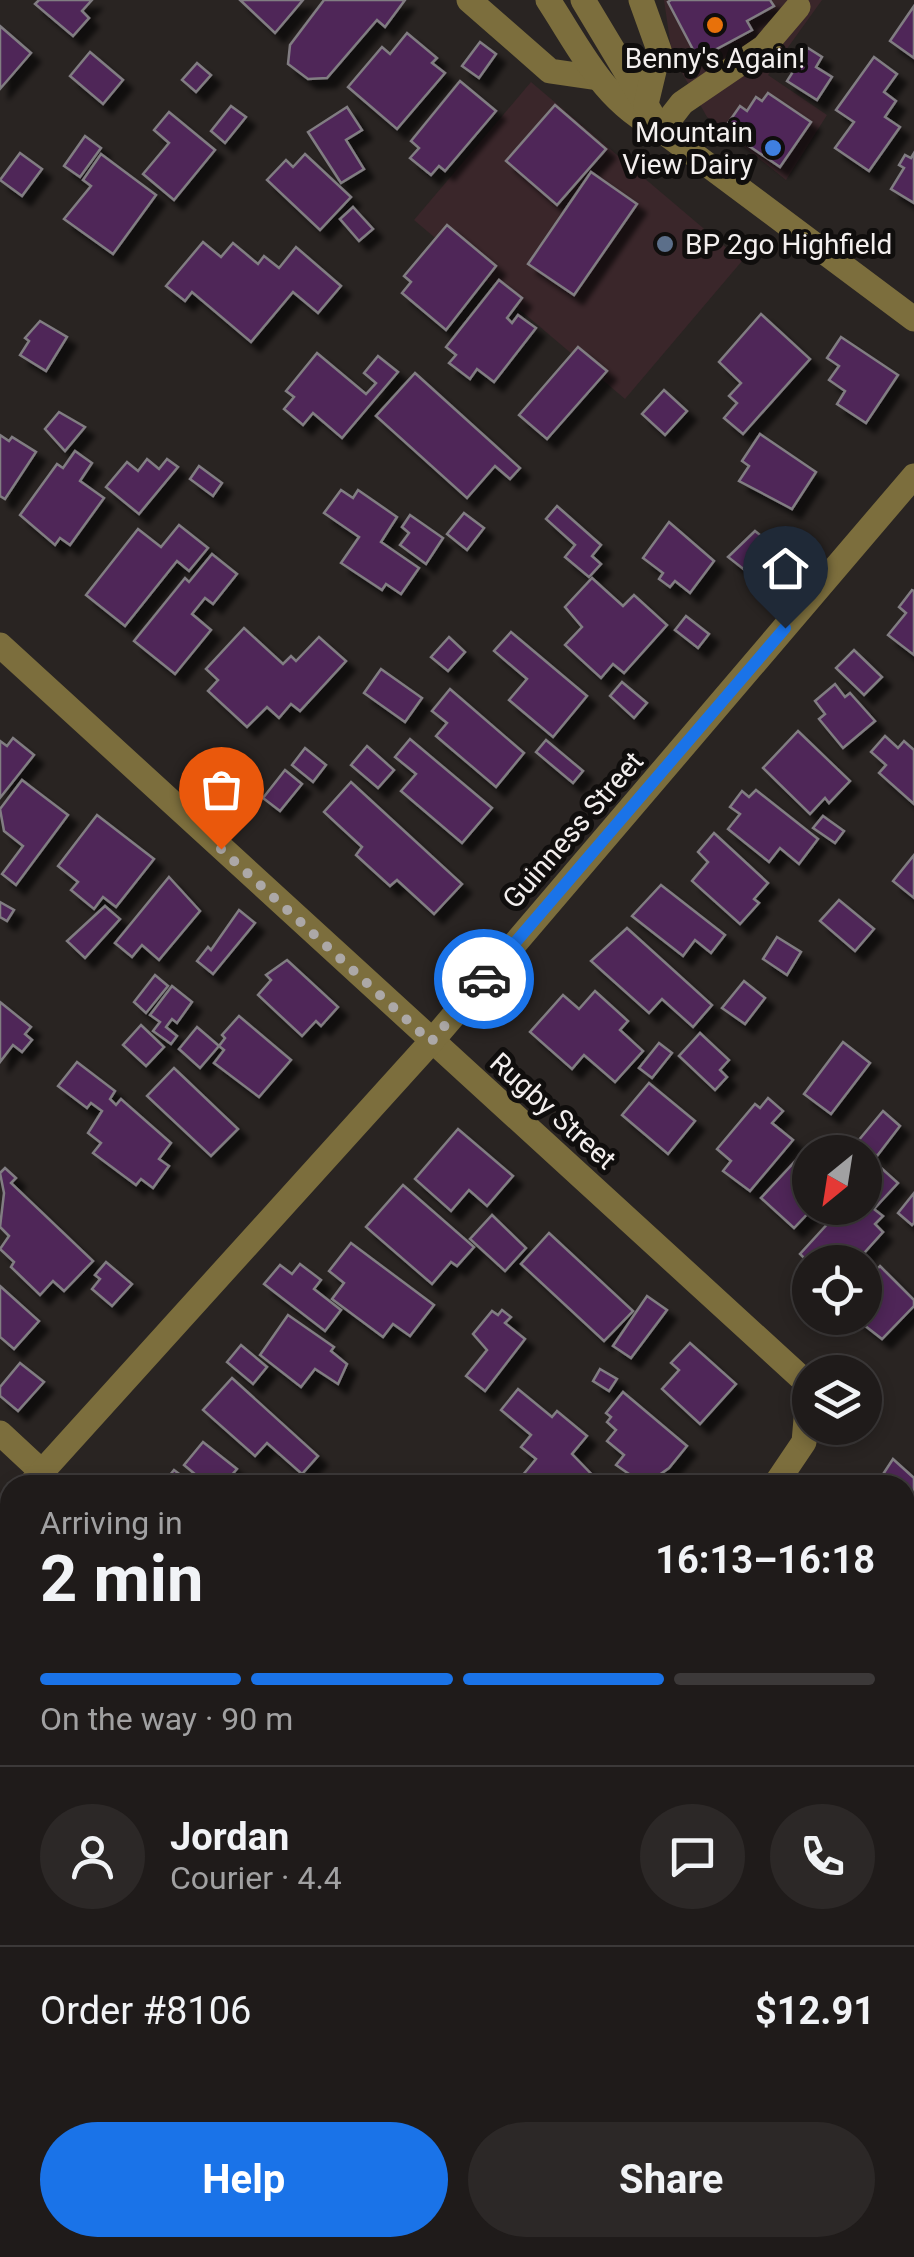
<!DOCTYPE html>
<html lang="en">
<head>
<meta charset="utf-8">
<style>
	body { margin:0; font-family:Roboto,sans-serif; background:#2c2827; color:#f1f3f6; height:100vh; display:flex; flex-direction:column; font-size:38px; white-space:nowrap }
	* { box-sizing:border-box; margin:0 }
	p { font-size:32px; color:#a1a1a2 }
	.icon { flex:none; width:55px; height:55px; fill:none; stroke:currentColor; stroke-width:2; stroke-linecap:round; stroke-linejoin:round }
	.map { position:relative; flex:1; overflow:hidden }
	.drawer { position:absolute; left:0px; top:1475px; width:915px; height:782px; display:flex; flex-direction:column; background:#1f1b1a; border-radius:30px 30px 0 0; box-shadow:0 5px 15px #0003,0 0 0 2px #3c3939 }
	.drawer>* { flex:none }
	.needle { width:65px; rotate:210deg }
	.buttons { position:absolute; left:792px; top:1135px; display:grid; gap:20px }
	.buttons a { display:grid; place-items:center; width:90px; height:90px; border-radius:50%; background:#1f1b1a; box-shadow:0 5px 15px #0003,0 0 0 2px #3c3939; font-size:50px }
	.pin { position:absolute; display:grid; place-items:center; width:85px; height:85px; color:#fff; margin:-102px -42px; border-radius:50% 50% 50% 0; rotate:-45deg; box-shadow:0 0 10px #0007 }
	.pin .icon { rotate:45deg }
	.courier { position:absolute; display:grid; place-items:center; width:100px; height:100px; margin:-50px; border:8px solid #1a73e8; border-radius:50%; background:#fff; color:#222; box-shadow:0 2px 12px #0007 }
	.summary em { font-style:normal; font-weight:700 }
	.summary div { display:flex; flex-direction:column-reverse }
	.summary { display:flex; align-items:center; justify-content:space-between; height:170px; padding:0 40px }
	h1 { font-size:65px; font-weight:700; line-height:75px }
	.bar { display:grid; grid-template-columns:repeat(4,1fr); gap:15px 10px; align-content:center; height:120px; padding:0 40px }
	.bar i { height:12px; border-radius:8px; background:#3c3939 }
	.bar .on { background:#1a73e8 }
	.bar p { grid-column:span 4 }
	.line { display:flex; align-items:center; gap:25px; padding:0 40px; border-top:2px solid #3c3939 }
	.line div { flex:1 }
	.round { display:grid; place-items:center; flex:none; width:105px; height:105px; border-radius:52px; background:#2c2827 }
	.action { display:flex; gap:20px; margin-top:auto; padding:20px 40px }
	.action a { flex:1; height:115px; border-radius:60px; background:#1a73e8; color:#fff; font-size:40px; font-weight:700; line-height:115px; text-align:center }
	.action a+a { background:#2c2827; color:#f1f3f6 }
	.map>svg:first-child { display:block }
</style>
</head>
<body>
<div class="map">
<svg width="914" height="2257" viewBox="0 0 914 2257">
	<defs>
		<filter id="shadow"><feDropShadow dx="9" dy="9" stdDeviation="2.5" flood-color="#0009"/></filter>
	</defs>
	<rect width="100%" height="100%" fill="#292422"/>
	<g fill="#3a262a">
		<path d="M664,0H822L768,75L827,115L786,180L707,117L672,55Z"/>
		<path d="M531,82L742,261L625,399L414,220Z"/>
	</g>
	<g fill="#4f2759" stroke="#817d82" stroke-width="2.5" filter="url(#shadow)">
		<path d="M39,0H92L82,11L89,18L73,36L35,4Z"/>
		<path d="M240,0H303L275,33Z"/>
		<path d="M324,0H405L385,27L377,20L327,78L308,79L288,64L290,45Z"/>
		<path d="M671,0H770L774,6L747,21L752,30L698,59L668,2Z"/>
		<path d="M914,6V58L890,41Z"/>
		<path d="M0,26L31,53L0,89Z"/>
		<path d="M407,33L437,58L432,63L445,73L397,129L348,87L382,47L390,54Z"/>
		<path d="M480,42L496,54L479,78L462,66Z"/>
		<path d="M808,48L822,57L816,67L832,77L817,100L787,81Z"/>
		<path d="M90,52L123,80L103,104L70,76Z"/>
		<path d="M874,57L897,74L884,92L896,101L885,117L900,127L869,171L835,148L854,122L836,110Z"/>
		<path d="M197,63L211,75L196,92L182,80Z"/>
		<path d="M460,81L496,111L445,171L439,166L431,175L410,158L419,148L411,141Z"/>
		<path d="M768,93L811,122L780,167L724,129L740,106L747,111L756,97L762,101Z"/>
		<path d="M555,105L606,149L557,205L506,161Z"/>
		<path d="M231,106L246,117L225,143L211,131Z"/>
		<path d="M347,107L362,130L346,140L364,169L341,183L308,132Z"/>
		<path d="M169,112L215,150L174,200L143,174L169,143L154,130Z"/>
		<path d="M85,136L101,148L80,177L64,166Z"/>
		<path d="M20,153L42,169L22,196L0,180Z"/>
		<path d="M914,153V203L891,189L904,168L899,165L905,155L911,158Z"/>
		<path d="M101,154L156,195L113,254L64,219L91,186L83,180Z"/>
		<path d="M305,154L351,197L320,230L267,180L286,160L293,167Z"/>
		<path d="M591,172L637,204L574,295L528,264Z"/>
		<path d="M353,207L373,229L359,241L340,219Z"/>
		<path d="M447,225L496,266L446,330L402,293L411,282L404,276Z"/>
		<path d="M203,242L221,257L233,243L258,264L264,256L279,268L296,247L341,286L318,313L293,292L251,342L192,292L185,301L166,286Z"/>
		<path d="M499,280L522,298L507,318L512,323L518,315L536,328L494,382L477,369L470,379L449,363L456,355L446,347Z"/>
		<path d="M761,314L810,359L743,434L724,418L737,403L729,396L741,383L719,362Z"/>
		<path d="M40,321L67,337L46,371L20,355L29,341L25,338Z"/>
		<path d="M841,337L898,375L866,423L837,404L845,391L829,380L839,366L827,358Z"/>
		<path d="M578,347L607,371L547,439L519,415Z"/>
		<path d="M317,353L366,394L376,383L364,373L378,356L398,372L342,438L313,413L303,425L284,409L294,397L286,391Z"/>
		<path d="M415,373L520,468L510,479L495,466L467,498L376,416Z"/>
		<path d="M664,390L687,411L665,435L642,414Z"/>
		<path d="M59,412L85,427L65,451L45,429Z"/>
		<path d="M760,434L816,472L792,509L739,481L749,466L742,461Z"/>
		<path d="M0,435L9,441L12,437L36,452L5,499L0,496Z"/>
		<path d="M75,451L92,463L80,481L104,498L70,545L60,538L55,545L20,515L57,464L63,468Z"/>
		<path d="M147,459L159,469L167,459L178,467L139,514L106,487L127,462L138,471Z"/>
		<path d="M199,466L222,483L213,496L190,479Z"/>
		<path d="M341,490L353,498L358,490L397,517L381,542L419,568L401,594L386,584L382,590L341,563L359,537L324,513Z"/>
		<path d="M557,506L601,545L592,556L601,564L589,577L565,557L575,545L546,519Z"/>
		<path d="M464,513L484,528L467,550L447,534Z"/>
		<path d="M410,515L443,538L426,564L400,545L409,533L402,527Z"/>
		<path d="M669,522L714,561L690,593L675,581L670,587L659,579L663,573L643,558Z"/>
		<path d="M179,525L208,548L189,571L177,561L125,626L86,595L138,529L161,547Z"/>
		<path d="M755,531L782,552L770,569L765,565L755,578L728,557Z"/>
		<path d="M212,554L237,574L213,604L205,598L192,614L211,630L175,674L134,641L185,578L189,582Z"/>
		<path d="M592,578L623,606L634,595L667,625L624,673L613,664L601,678L565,645L582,627L565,607Z"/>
		<path d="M912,590L914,591V655L888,635L906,613L899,607Z"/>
		<path d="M686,616L709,634L698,648L675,630Z"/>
		<path d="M244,628L283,664L291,656L296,661L319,637L346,661L300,711L291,704L279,718L267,707L247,727L208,691L218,680L206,669Z"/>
		<path d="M511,632L587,696L553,737L509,700L527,679L494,651Z"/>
		<path d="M449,637L465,652L448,671L431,657Z"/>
		<path d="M854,650L882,677L864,695L836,668Z"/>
		<path d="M381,669L422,698L405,722L364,693Z"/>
		<path d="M622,682L647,703L634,718L610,696Z"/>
		<path d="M835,684L845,697L850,693L875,721L843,748L819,719L825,714L815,701Z"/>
		<path d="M450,689L524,753L496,787L436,736L447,723L432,711Z"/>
		<path d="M798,731L850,781L829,803L825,798L810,814L763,768Z"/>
		<path d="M885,736L898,748L904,741L914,750V804L879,773L886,765L871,752Z"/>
		<path d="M13,738L34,755L0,798V741L7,746Z"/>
		<path d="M410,739L492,808L462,843L401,791L416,774L395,757Z"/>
		<path d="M546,740L583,771L573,783L536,752Z"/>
		<path d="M367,746L394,770L378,788L351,765Z"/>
		<path d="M305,748L326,765L313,782L292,765Z"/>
		<path d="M285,770L302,784L280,811L263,798Z"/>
		<path d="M22,780L68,815L16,885L2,874L23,846L4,831L0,809Z"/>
		<path d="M351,782L462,884L434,914L397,880L390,886L356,855L362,847L324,812Z"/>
		<path d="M756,790L818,839L799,864L780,848L769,862L728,829L740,814L730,807L742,791L749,797Z"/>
		<path d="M97,815L154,859L116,907L103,897L94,909L71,890L78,882L58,866Z"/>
		<path d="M823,816L844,831L835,843L813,828Z"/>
		<path d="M714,833L768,883L754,899L759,903L740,924L692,881L708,862L698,852Z"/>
		<path d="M914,855V898L893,881Z"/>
		<path d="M169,877L200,911L159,960L142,945L132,957L115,943Z"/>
		<path d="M661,885L725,935L711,953L695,940L683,956L632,916Z"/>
		<path d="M839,900L874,929L855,951L820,921Z"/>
		<path d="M0,902L14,910L7,921L0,917Z"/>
		<path d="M105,906L120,919L85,958L67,941Z"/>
		<path d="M239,910L255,923L213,974L197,961L208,947L211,950Z"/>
		<path d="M627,928L712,1005L693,1027L662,999L649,1013L591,961Z"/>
		<path d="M777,937L801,952L787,975L763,959Z"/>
		<path d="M287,960L338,1007L321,1026L316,1021L302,1036L258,995L271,980L266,975Z"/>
		<path d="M155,975L168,986L146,1013L134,1002Z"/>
		<path d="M744,981L765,998L745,1024L722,1008Z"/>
		<path d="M172,986L192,1002L177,1023L172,1019L166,1027L177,1036L171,1044L153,1031L160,1022L150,1015Z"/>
		<path d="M595,991L628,1021L620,1030L643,1051L615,1082L584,1055L572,1069L530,1032L563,995L579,1009Z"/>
		<path d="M0,1002L31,1027L25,1034L32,1040L22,1052L13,1045L0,1062Z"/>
		<path d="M239,1016L291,1060L259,1097L214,1063L224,1050L219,1046L225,1038L222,1035Z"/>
		<path d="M141,1025L164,1047L146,1066L123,1045Z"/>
		<path d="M197,1027L219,1046L200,1068L179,1049Z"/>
		<path d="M700,1033L729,1060L720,1070L727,1077L715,1090L679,1056Z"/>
		<path d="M843,1042L870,1063L831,1114L804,1094Z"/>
		<path d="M659,1043L672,1053L652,1078L639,1068Z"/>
		<path d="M77,1062L115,1091L110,1099L116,1105L121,1099L171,1143L159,1159L169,1166L153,1188L141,1179L136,1185L93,1153L101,1143L88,1133L102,1111L91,1103L87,1108L58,1086Z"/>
		<path d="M174,1068L238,1129L211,1156L147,1096Z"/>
		<path d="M649,1083L695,1121L668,1154L622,1115Z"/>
		<path d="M768,1098L783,1111L772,1123L793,1140L750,1191L723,1171L731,1161L717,1149L755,1104L760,1108Z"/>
		<path d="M883,1111L900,1126L877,1156L858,1141Z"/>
		<path d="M458,1129L513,1176L487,1206L469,1190L451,1211L415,1179Z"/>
		<path d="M812,1143L822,1152H810L813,1208L794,1228L761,1198Z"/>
		<path d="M879,1166L898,1183L874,1209L883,1216L875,1224L883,1232L856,1262L810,1264L800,1254L842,1208H865V1181Z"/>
		<path d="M5,1168L16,1178L11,1183L93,1261L64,1291L53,1281L40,1295L11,1267L14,1262L0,1249L9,1236L0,1227L4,1193L0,1173Z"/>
		<path d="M403,1185L474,1247L457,1266L451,1262L432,1284L366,1227Z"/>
		<path d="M914,1193V1223L912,1225L898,1213Z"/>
		<path d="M492,1215L526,1248L505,1271L470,1239Z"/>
		<path d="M549,1233L633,1311L604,1341L521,1264Z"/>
		<path d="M351,1243L434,1305L410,1336L393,1324L383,1337L332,1299L344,1283L329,1271Z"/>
		<path d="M106,1262L132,1284L112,1306L92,1289L100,1279L95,1275Z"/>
		<path d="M300,1264L321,1280L314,1289L341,1310L325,1331L264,1284L280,1265L292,1274Z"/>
		<path d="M880,1266L914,1300V1306L882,1339L855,1318H865V1282Z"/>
		<path d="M0,1286L39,1321L14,1349L0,1337Z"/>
		<path d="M647,1296L667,1310L631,1358L613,1346Z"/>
		<path d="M502,1310L511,1317L505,1323L525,1339L485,1391L466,1376L487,1350L473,1334L492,1311L498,1315Z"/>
		<path d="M288,1315L334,1347L331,1351L347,1364L338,1384L315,1369L301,1387L260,1355Z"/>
		<path d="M690,1343L736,1384L700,1424L662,1389L679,1370L671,1363Z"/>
		<path d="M241,1345L267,1367L253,1384L227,1362Z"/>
		<path d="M20,1363L44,1382L18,1411L0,1396V1387Z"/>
		<path d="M600,1369L617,1379L609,1391L593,1381Z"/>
		<path d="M232,1378L318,1456L302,1474L267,1443L255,1456L203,1410Z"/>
		<path d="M518,1389L552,1417L557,1411L587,1436L572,1454L602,1485L517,1482L536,1459L521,1447L531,1435L501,1410Z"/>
		<path d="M623,1392L687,1446L669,1468L645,1485L616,1465L624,1455L607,1441L616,1430L607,1422L611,1417L606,1413Z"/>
		<path d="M203,1442L237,1469L223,1485H208L184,1465Z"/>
		<path d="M893,1459L914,1478V1517L905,1527V1485H870L878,1482Z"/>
		<path d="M174,1470L194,1485H162Z"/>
		<path d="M0,1699L10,1707L8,1786L0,1780Z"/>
		<path d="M905,1781L914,1788V1838L910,1835L905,1842Z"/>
		<path d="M8,1844L10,1845V1887L0,1881V1857Z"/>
		<path d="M905,1894L914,1900V1923L905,1936Z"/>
		<path d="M0,1962L10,1970V1979L0,1992Z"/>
		<path d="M180,2248H192L202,2257H172Z"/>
		<path d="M225,2248H310L313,2250L307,2257H216Z"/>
		<path d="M503,2248H544L557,2257H516Z"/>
		<path d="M662,2248H697L690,2257H655Z"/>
		<path d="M859,2248H880L893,2257H851Z"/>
	</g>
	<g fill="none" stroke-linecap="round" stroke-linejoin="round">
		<g stroke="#7c6e3d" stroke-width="25">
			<path d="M469,0L550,71L598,78"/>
			<path d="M548,0C582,52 604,102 661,130L914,319"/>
			<path d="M583,0L661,130"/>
			<path d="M641,0L659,50L646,104"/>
			<path d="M661,130L682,103L764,47L798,7"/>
			<path d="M0,645L809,1385L804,1442L775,1485"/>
			<path d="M0,1433L42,1472"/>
			<path d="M30,1485L431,1042L914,476"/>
			<path d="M0,1518L10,1507"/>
			<path d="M905,2061L914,2049"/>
			<path d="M0,2248L10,2257"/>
			<path d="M104,2257L113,2248"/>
			<path d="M756,2257L763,2248"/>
		</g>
	</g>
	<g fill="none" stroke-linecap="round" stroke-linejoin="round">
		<path stroke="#aca8a7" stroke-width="10" stroke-dasharray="0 18" d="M221,849L431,1042L484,979"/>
		<path stroke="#1a73e8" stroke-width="12" d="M484,979L785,628"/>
	</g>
	<circle fill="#e8710a" stroke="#100e0d" stroke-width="4" cx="715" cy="25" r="10"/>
	<circle fill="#3f7fe0" stroke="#100e0d" stroke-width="4" cx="773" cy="148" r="10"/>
	<circle fill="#5c6f8a" stroke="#100e0d" stroke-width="4" cx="665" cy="244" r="10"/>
	<g text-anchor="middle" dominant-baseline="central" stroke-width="10" stroke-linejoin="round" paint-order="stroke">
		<g font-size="28" fill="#f3efee" stroke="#100e0d">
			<text x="715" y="58">Benny's Again!</text>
			<text x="753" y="132" text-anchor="end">Mountain<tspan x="753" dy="32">View Dairy</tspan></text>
			<text x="685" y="244" text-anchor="start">BP 2go Highfield</text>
		</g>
		<g font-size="28" fill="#f3efee" stroke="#100e0d">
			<text transform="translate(573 830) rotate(-49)">Guinness Street</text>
			<text transform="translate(553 1111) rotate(42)">Rugby Street</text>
		</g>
	</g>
</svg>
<div class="buttons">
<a><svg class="needle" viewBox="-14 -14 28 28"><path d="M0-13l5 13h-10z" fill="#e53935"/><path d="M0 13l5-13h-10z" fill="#a1a1a2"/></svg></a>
<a><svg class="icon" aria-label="locate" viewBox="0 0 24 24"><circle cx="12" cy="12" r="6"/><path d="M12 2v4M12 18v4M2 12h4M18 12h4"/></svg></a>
<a><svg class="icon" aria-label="layers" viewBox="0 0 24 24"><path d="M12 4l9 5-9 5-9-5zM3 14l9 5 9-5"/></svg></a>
</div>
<div class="pin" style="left:221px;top:849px;background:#ea580c"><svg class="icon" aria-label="bag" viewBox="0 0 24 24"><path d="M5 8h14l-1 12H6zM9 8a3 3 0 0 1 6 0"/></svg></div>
<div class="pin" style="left:785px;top:628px;background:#1f2937"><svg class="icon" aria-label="home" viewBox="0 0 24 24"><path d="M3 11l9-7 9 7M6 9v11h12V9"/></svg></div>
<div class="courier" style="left:484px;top:979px"><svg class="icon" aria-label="car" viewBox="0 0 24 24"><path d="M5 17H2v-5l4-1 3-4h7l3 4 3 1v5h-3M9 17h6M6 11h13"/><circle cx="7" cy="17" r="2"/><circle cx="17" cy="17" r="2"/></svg></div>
<section class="drawer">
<div class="summary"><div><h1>2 min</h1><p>Arriving in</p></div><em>16:13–16:18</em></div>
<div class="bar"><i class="on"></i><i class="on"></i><i class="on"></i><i></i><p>On the way · 90 m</p></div>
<div class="line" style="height:180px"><a class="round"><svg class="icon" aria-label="person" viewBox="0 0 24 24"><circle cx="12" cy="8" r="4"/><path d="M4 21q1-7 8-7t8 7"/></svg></a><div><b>Jordan</b><p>Courier · 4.4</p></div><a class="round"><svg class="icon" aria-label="chat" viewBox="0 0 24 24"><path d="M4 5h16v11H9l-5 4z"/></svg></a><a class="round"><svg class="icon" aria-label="phone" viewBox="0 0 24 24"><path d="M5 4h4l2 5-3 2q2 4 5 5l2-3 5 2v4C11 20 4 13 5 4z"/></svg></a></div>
<div class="line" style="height:130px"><div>Order #8106</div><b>$12.91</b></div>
<div class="action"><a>Help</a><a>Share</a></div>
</section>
</div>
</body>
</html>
